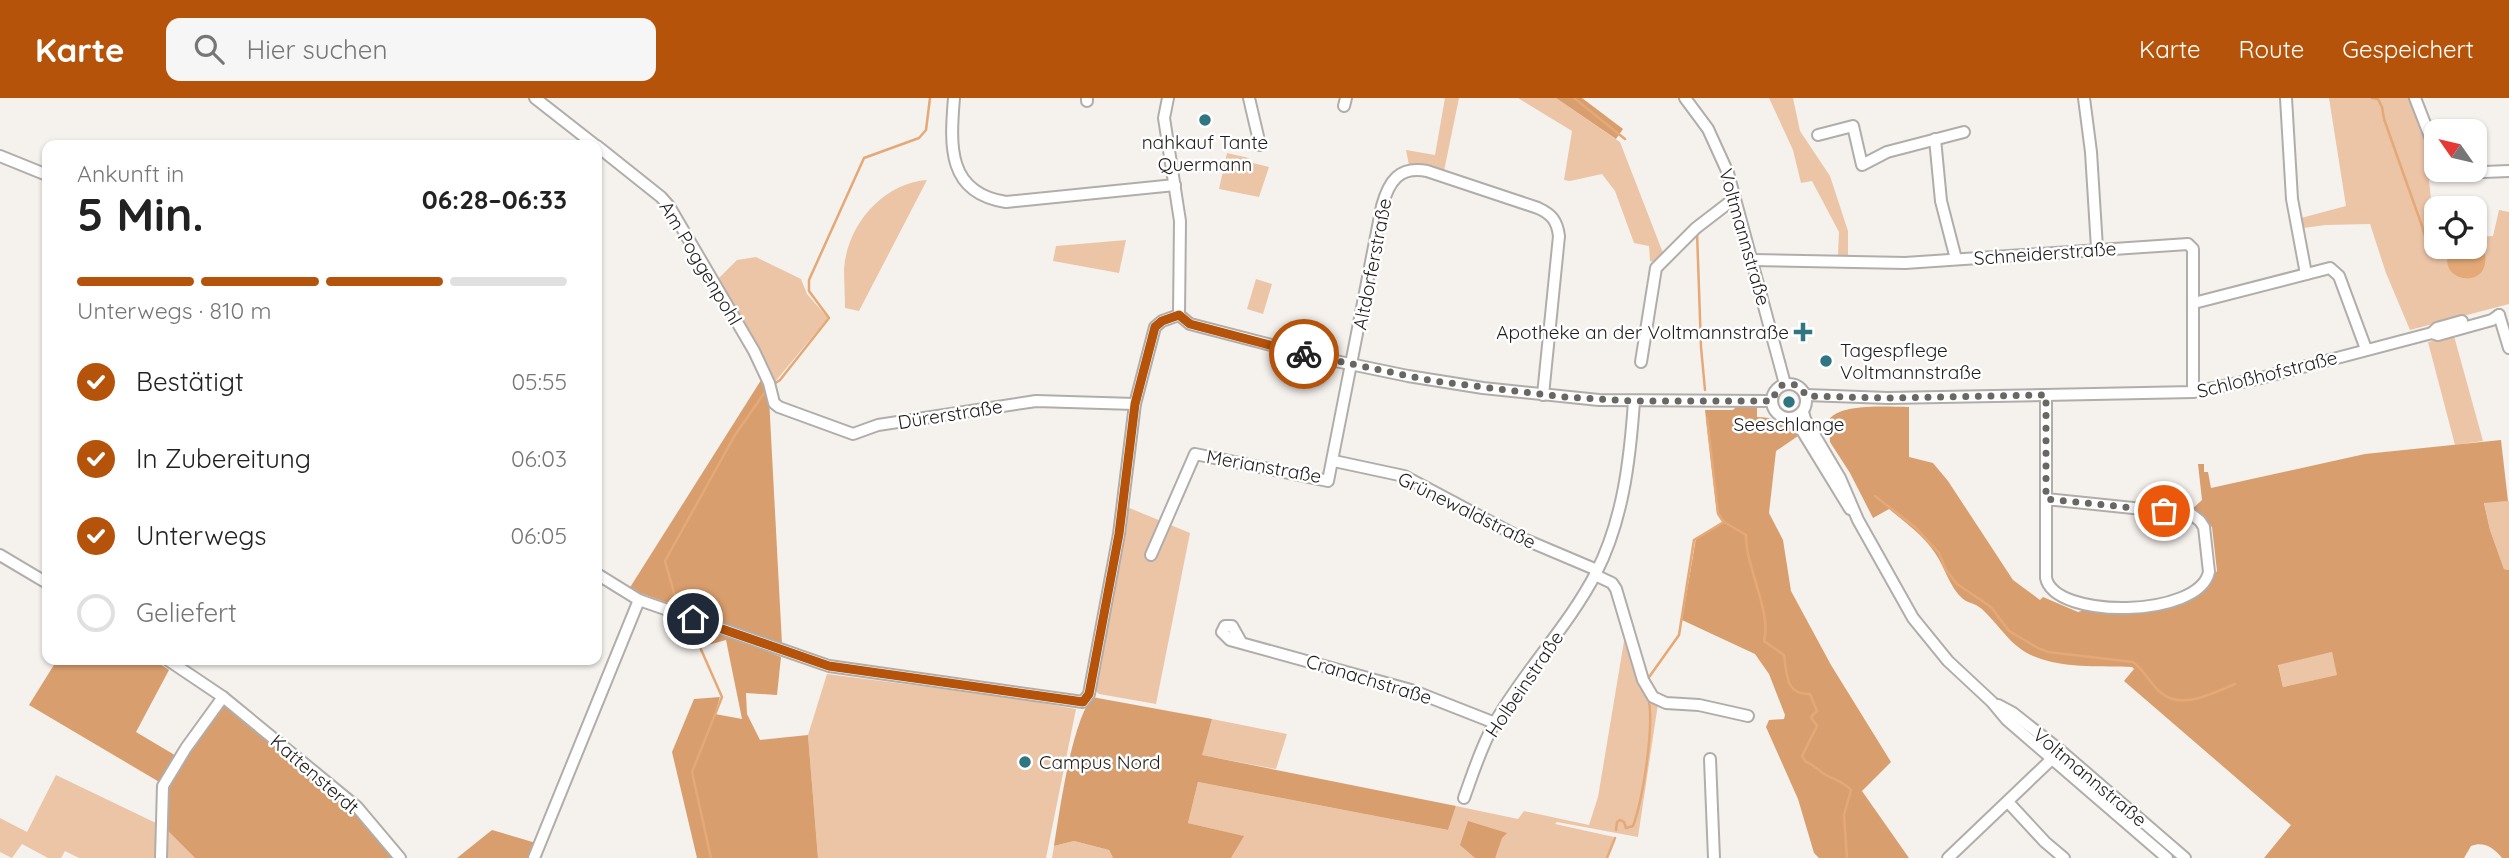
<!DOCTYPE html>
<html lang="de">
<head>
<meta charset="utf-8">
<style>
	body { margin:0; font-family:Quicksand,sans-serif; background:#f6f6f6; color:#222; height:100vh; display:flex; flex-direction:column; font-size:26px; white-space:nowrap }
	* { box-sizing:border-box; margin:0 }
	p { font-size:23px; color:#767676 }
	.icon { flex:none; width:38px; height:38px; fill:none; stroke:currentColor; stroke-width:2; stroke-linecap:round; stroke-linejoin:round }
	.map { position:relative; flex:1; overflow:hidden }
	.drawer { position:absolute; left:42px; top:42px; width:560px; height:525px; display:flex; flex-direction:column; background:#fff; border-radius:14px; box-shadow:0 2px 5px #0004 }
	.drawer>* { flex:none }
	.needle { width:46px; rotate:304deg }
	.controls { position:absolute; left:2424px; top:21px; display:grid; gap:14px }
	.controls a { display:grid; place-items:center; width:63px; height:63px; border-radius:14px; background:#fff; box-shadow:0 2px 5px #0004; font-size:35px }
	.pin { position:absolute; display:grid; place-items:center; width:60px; height:60px; color:#fff; margin:-30px; border:4px solid #fff; border-radius:50%; box-shadow:0 2px 7px #0007 }
	.courier { position:absolute; display:grid; place-items:center; width:70px; height:70px; margin:-35px; border:5px solid #b45309; border-radius:50%; background:#fff; color:#222; box-shadow:0 2px 9px #0007 }
	.overview em { font-style:normal; font-weight:700 }
	.overview div { display:flex; flex-direction:column-reverse }
	.overview { display:flex; align-items:center; justify-content:space-between; height:119px; padding:0 35px }
	h1 { font-size:46px; font-weight:700; line-height:52px }
	.bar { display:grid; grid-template-columns:repeat(4,1fr); gap:10px 7px; align-content:center; height:84px; padding:0 35px }
	.bar i { height:9px; border-radius:5px; background:#e0e0e0 }
	.bar .selected { background:#b45309 }
	.bar p { grid-column:span 4 }
	ol { padding:0 35px; list-style:none }
	li { display:flex; align-items:center; gap:21px; height:77px }
	li p { margin-inline-start:auto }
	li .icon { padding:7px; border-radius:50%; background:#b45309; color:#fff; stroke-width:4 }
	li:last-child { color:#767676 }
	li i { width:38px; height:38px; border:4px solid #e0e0e0; border-radius:50% }
	header { display:flex; align-items:center; gap:42px; box-sizing:border-box; height:98px; padding:0 35px; background:#b45309; color:#fff }
	header strong { font-size:33px }
	nav { display:flex; gap:38px; margin-inline-start:auto; font-size:24px }
	.search { width:490px; height:63px; background:#f6f6f6; display:flex; align-items:center; gap:18px; box-sizing:border-box; padding:0 24px; border-radius:14px; color:#767676; font-size:26px }
	.map>svg:first-child { display:block }
</style>
</head>
<body>
<header>
<strong>Karte</strong>
<div class="search"><svg class="icon" aria-label="search" viewBox="0 0 24 24"><circle cx="10" cy="10" r="6"/><path d="M15 15l6 6"/></svg>Hier suchen</div>
<nav><a>Karte</a><a>Route</a><a>Gespeichert</a></nav>
</header>
<div class="map">
<svg width="2509" height="760" viewBox="0 0 2509 760">
	<rect width="100%" height="100%" fill="#f5f1ed"/>
	<g fill="#ecc5a7">
		<path d="M1445,0H1459L1444,73L1420,67H1409L1406,52L1435,57Z"/>
		<path d="M1518,0H1556L1620,44L1663,155L1654,164L1650,163L1649,148L1634,145L1615,93L1602,76L1570,83L1564,82L1572,33Z"/>
		<path d="M1769,0H1793L1800,33L1830,78L1848,133V158L1838,157L1839,134L1812,83L1801,85L1793,52Z"/>
		<path d="M2329,0H2409L2441,81L2429,82L2436,149H2474L2475,139L2493,138L2499,112L2509,114V206L2410,232L2386,175L2370,126L2326,127L2303,130L2301,120L2346,108Z"/>
		<path d="M1227,55L1249,60V64L1269,69L1259,99L1219,91Z"/>
		<path d="M927,82L859,213L845,210C845,197 844,184 844,171C847,127 883,85 927,82Z"/>
		<path d="M1126,142L1119,175L1053,163L1056,148Z"/>
		<path d="M756,159L801,181L807,196L828,220L774,285L757,249L717,182L737,162Z"/>
		<path d="M1256,181L1272,186L1263,216L1247,211Z"/>
		<path d="M2454,238L2483,343L2455,347L2428,244Z"/>
		<path d="M2509,403V472L2504,471L2490,432L2484,404Z"/>
		<path d="M1127,409L1190,435L1156,606L1099,596L1094,591Z"/>
		<path d="M1624,543L1633,544L1658,606L1638,739L1557,724L1555,726L1614,739L1607,760H1231L1243,738L1188,725L1198,684L1448,732L1456,708L1518,721L1524,713L1589,727L1598,699Z"/>
		<path d="M2332,554L2338,577L2283,589L2278,566Z"/>
		<path d="M827,576L1019,601L1076,611L1046,760H818L808,637Z"/>
		<path d="M1212,621L1287,636L1276,671L1201,657Z"/>
		<path d="M178,659L166,731L195,760H79L65,753L61,760H48L22,746L12,760L0,754V720L27,734L56,677L158,726V691Z"/>
		<path d="M1074,743L1109,752L1113,760H1052L1054,748Z"/>
	</g>
	<g fill="#d99e6d" fill-rule="evenodd">
		<path d="M1556,0H1582L1623,31L1616,41Z"/>
		<path d="M763,279L769,300L782,546L629,491Z"/>
		<path d="M1736,309H1757V319C1772,319 1791,325 1798,338L1776,353L1769,415L1783,442L1791,493L1831,567L1891,664L1862,693L1909,760H1819L1814,755L1798,701L1766,629L1769,622L1784,621L1785,617L1769,576L1755,556L1682,522L1696,440L1722,424L1717,416L1705,312H1733Z"/>
		<path d="M1909,309V359L1933,365L1948,383L2013,482L2040,502L2043,499L2078,514L2091,510L2110,513L2202,491L2217,473L2212,429L2190,413L2202,402L2198,366H2204V374H2208L2211,390L2365,356L2501,342L2508,403L2484,405L2490,432L2504,471L2509,472V760H2502C2494,750 2484,743 2471,748L2464,760H2264L2291,727L2124,583L2134,571L2132,569C2103,568 2069,570 2041,561C2013,552 2004,533 1985,514C1977,505 1970,506 1963,501C1949,489 1945,469 1935,455C1924,438 1905,424 1889,411L1873,420L1850,375L1830,344L1829,322C1839,305 1890,309 1909,309ZM2332,554L2337,577L2283,589L2278,567Z"/>
		<path d="M691,524L781,559L777,597L746,595L747,616L760,642L808,637L818,760H697L672,654L694,601L720,599L715,616L742,621L726,542L701,549Z"/>
		<path d="M57,562H154L169,572L136,634L178,659L161,685L29,607Z"/>
		<path d="M1092,599L1212,621L1202,657L1456,708L1448,732L1198,684L1188,725L1244,738L1231,760H1113L1109,752L1074,743L1054,748C1060,711 1071,628 1092,599Z"/>
		<path d="M223,605L352,710L394,760H195L166,731L165,692L182,661Z"/>
		<path d="M1468,723L1507,735L1502,740L1495,760H1475L1460,747Z"/>
		<path d="M492,732L536,745L530,760H457Z"/>
	</g>
	<path fill="#e4a977" d="M2475,145L2485,156C2491,196 2430,182 2452,149H2474Z"/>
	<g fill="none" stroke-linecap="round" stroke-linejoin="round">
		<g stroke="#e4a977" stroke-width="2.5">
			<path d="M1574,0L1625,41"/>
			<path d="M2372,0L2378,1L2382,9L2384,21L2422,128C2427,148 2429,148 2448,158"/>
			<path d="M1697,134L1701,249L1705,292"/>
			<path d="M774,286L780,282L829,220L809,193V182L864,60L919,40L926,32L930,0"/>
			<path d="M1875,398L1916,430L1939,455L1946,472L1957,486L1991,509L2009,533L2038,550L2048,554L2133,564C2144,572 2150,585 2160,594C2181,613 2213,595 2235,586"/>
			<path d="M1724,424L1746,437C1745,468 1772,514 1764,543L1784,557C1787,576 1785,597 1810,596L1817,613L1811,619L1817,628L1802,658L1806,664C1815,667 1818,673 1826,677C1835,682 1843,683 1851,692L1844,717L1847,760"/>
			<path d="M676,502L665,463L735,337L765,294"/>
			<path d="M692,531L722,599L692,674L711,760"/>
			<path d="M1647,582L1679,537L1694,442L1724,424L1718,415L1707,320"/>
			<path d="M1616,732L1617,724L1620,722L1624,724L1626,730L1633,728C1643,701 1655,626 1648,599"/>
			<path d="M1607,760L1615,740"/>
		</g>
		<g stroke="#b1adaa" stroke-width="14">
			<g id="minor">
				<path d="M535,0L595,47"/>
				<path d="M954,0C950,48 947,95 1006,104L1175,87"/>
				<path d="M1168,0L1164,20L1180,123L1179,217"/>
				<path d="M1249,0L1260,47"/>
				<path d="M1685,0L1708,31L1728,75L1785,286"/>
				<path d="M2084,0L2091,54L2097,150"/>
				<path d="M2286,0L2292,101L2306,176"/>
				<path d="M2415,0L2436,54"/>
				<path d="M1087,3V0"/>
				<path d="M1344,8L1346,0"/>
				<path d="M1818,37L1853,28L1862,67L1887,54L1964,34"/>
				<path d="M1935,41L1941,103L1956,161"/>
				<path d="M597,48L661,99L669,108L754,253L769,285L774,305L779,309L853,336L878,327L1036,303L1135,306"/>
				<path d="M0,58L47,77"/>
				<path d="M2449,72L2459,75L2509,73"/>
				<path d="M1752,162L1905,165L2188,146L2193,151V294"/>
				<path d="M2194,205L2330,170L2339,178L2366,251"/>
				<path d="M1179,217L1190,226L1321,260L1408,278L1483,290L1599,302L1772,303"/>
				<path d="M2499,217L2509,250"/>
				<path d="M2432,235L2437,230L2462,223"/>
				<path d="M1641,264L1656,170L1696,130L1735,100"/>
				<circle cx="1789" cy="303" r="17"/>
				<path d="M1806,297L1888,300L2193,294L2257,281L2432,235L2438,237L2492,222L2499,217"/>
				<path d="M1803,314L1805,321L1840,380L1858,422L1913,520L1948,563L1992,604L2007,622L2167,760"/>
				<path d="M1792,321L1798,326L1850,411"/>
				<path d="M1334,363L1404,378L1519,439L1597,472"/>
				<path d="M2046,401L2191,416L2200,423L2204,429L2209,474C2199,520 2055,522 2046,480Z"/>
				<path d="M2046,401V297"/>
				<path d="M0,457L47,485"/>
				<path d="M1151,457L1195,356L1328,383L1382,108C1389,83 1399,68 1427,73L1538,110C1551,116 1557,122 1559,138L1543,297"/>
				<path d="M597,476L639,502L829,568L1083,604L1089,596L1119,436L1135,306L1155,229L1162,223L1179,217"/>
				<path d="M1595,477L1612,485L1616,491L1643,582L1653,599L1666,605L1699,607L1748,618"/>
				<path d="M1241,544L1232,528H1225L1222,534L1230,542L1411,592L1495,625"/>
				<path d="M168,562L223,599L357,709L400,760"/>
				<path d="M1998,607L2013,615L2061,653L2185,760"/>
				<path d="M1710,661L1714,760"/>
				<path d="M1464,700C1473,675 1481,649 1494,626C1524,573 1568,529 1596,475C1623,422 1630,362 1634,303"/>
				<path d="M2008,704L2045,744L2064,760"/>
				<path d="M161,760L163,688L186,650L223,599"/>
				<path d="M534,760L639,502"/>
				<path d="M1948,760L2056,657"/>
			</g>
		</g>
		<use href="#minor" stroke="#fff" stroke-width="10"/>
	</g>
	<g fill="none" stroke-linecap="round" stroke-linejoin="round">
		<path stroke="#696764" stroke-width="7" stroke-dasharray="0 12.6" d="M1304,256L1433,283L1565,299L1634,303H1772L1778,289C1790,283 1800,286 1806,298L1888,300L2046,297V401L2164,413"/>
		<path stroke="#b45309" stroke-width="9" d="M693,521L829,568L1083,604L1089,596L1119,436L1135,306L1155,229L1162,223L1179,217L1190,226L1304,256"/>
	</g>
	<g fill="#307682" stroke="#fff" stroke-width="2.5">
		<circle cx="1205" cy="22" r="7"/>
		<path d="M1799.5 223.5h7v7h7v7h-7v7h-7v-7h-7v-7h7z"/>
		<circle cx="1826" cy="263" r="7"/>
		<circle cx="1789" cy="304" r="7"/>
		<circle cx="1025" cy="664" r="7"/>
	</g>
	<g text-anchor="middle" dominant-baseline="central" stroke-width="5" stroke-linejoin="round" paint-order="stroke">
		<g font-size="19" fill="#1e1d1b" stroke="#fff">
			<text x="1205" y="44">nahkauf Tante<tspan x="1205" dy="22">Quermann</tspan></text>
			<text x="1789" y="234" text-anchor="end">Apotheke an der Voltmannstraße</text>
			<text x="1840" y="252" text-anchor="start">Tagespflege<tspan x="1840" dy="22">Voltmannstraße</tspan></text>
			<text x="1789" y="326">Seeschlange</text>
			<text x="1039" y="664" text-anchor="start">Campus Nord</text>
		</g>
		<g font-size="19" fill="#1e1d1b" stroke="#fff">
			<text transform="translate(1745 139) rotate(74)">Voltmannstraße</text>
			<text transform="translate(2045 155) rotate(-4)">Schneiderstraße</text>
			<text transform="translate(701 165) rotate(59)">Am Poggenpohl</text>
			<text transform="translate(1372 166) rotate(-79)">Altdorferstraße</text>
			<text transform="translate(2267 276) rotate(-14)">Schloßhofstraße</text>
			<text transform="translate(950 316) rotate(-9)">Dürerstraße</text>
			<text transform="translate(1264 368) rotate(10)">Merianstraße</text>
			<text transform="translate(1467 412) rotate(26)">Grünewaldstraße</text>
			<text transform="translate(1369 581) rotate(17)">Cranachstraße</text>
			<text transform="translate(1524 586) rotate(-56)">Holbeinstraße</text>
			<text transform="translate(315 676) rotate(41)">Kattensterdt</text>
			<text transform="translate(2090 679) rotate(40)">Voltmannstraße</text>
		</g>
	</g>
</svg>
<div class="controls">
<a><svg class="needle" viewBox="-14 -14 28 28"><path d="M0-13l5 13h-10z" fill="#e53935"/><path d="M0 13l5-13h-10z" fill="#767676"/></svg></a>
<a><svg class="icon" aria-label="locate" viewBox="0 0 24 24"><circle cx="12" cy="12" r="6"/><path d="M12 2v4M12 18v4M2 12h4M18 12h4"/></svg></a>
</div>
<div class="pin" style="left:2164px;top:413px;background:#ea580c"><svg class="icon" aria-label="bag" viewBox="0 0 24 24"><path d="M5 8h14l-1 12H6zM9 8a3 3 0 0 1 6 0"/></svg></div>
<div class="pin" style="left:693px;top:521px;background:#1f2937"><svg class="icon" aria-label="home" viewBox="0 0 24 24"><path d="M3 11l9-7 9 7M6 9v11h12V9"/></svg></div>
<div class="courier" style="left:1304px;top:256px"><svg class="icon" aria-label="bike" viewBox="0 0 24 24"><circle cx="6" cy="16" r="4"/><circle cx="18" cy="16" r="4"/><path d="M6 16l4-8h5l3 8M10 8l3 8H6M13 5h3"/></svg></div>
<section class="drawer">
<div class="overview"><div><h1>5 Min.</h1><p>Ankunft in</p></div><em>06:28–06:33</em></div>
<div class="bar"><i class="selected"></i><i class="selected"></i><i class="selected"></i><i></i><p>Unterwegs · 810 m</p></div>
<ol>
<li><svg class="icon" aria-label="check" viewBox="0 0 24 24"><path d="M5 12l5 5 9-10"/></svg>Bestätigt<p>05:55</p></li>
<li><svg class="icon" aria-label="check" viewBox="0 0 24 24"><path d="M5 12l5 5 9-10"/></svg>In Zubereitung<p>06:03</p></li>
<li><svg class="icon" aria-label="check" viewBox="0 0 24 24"><path d="M5 12l5 5 9-10"/></svg>Unterwegs<p>06:05</p></li>
<li><i></i>Geliefert</li>
</ol>
</section>
</div>
</body>
</html>
